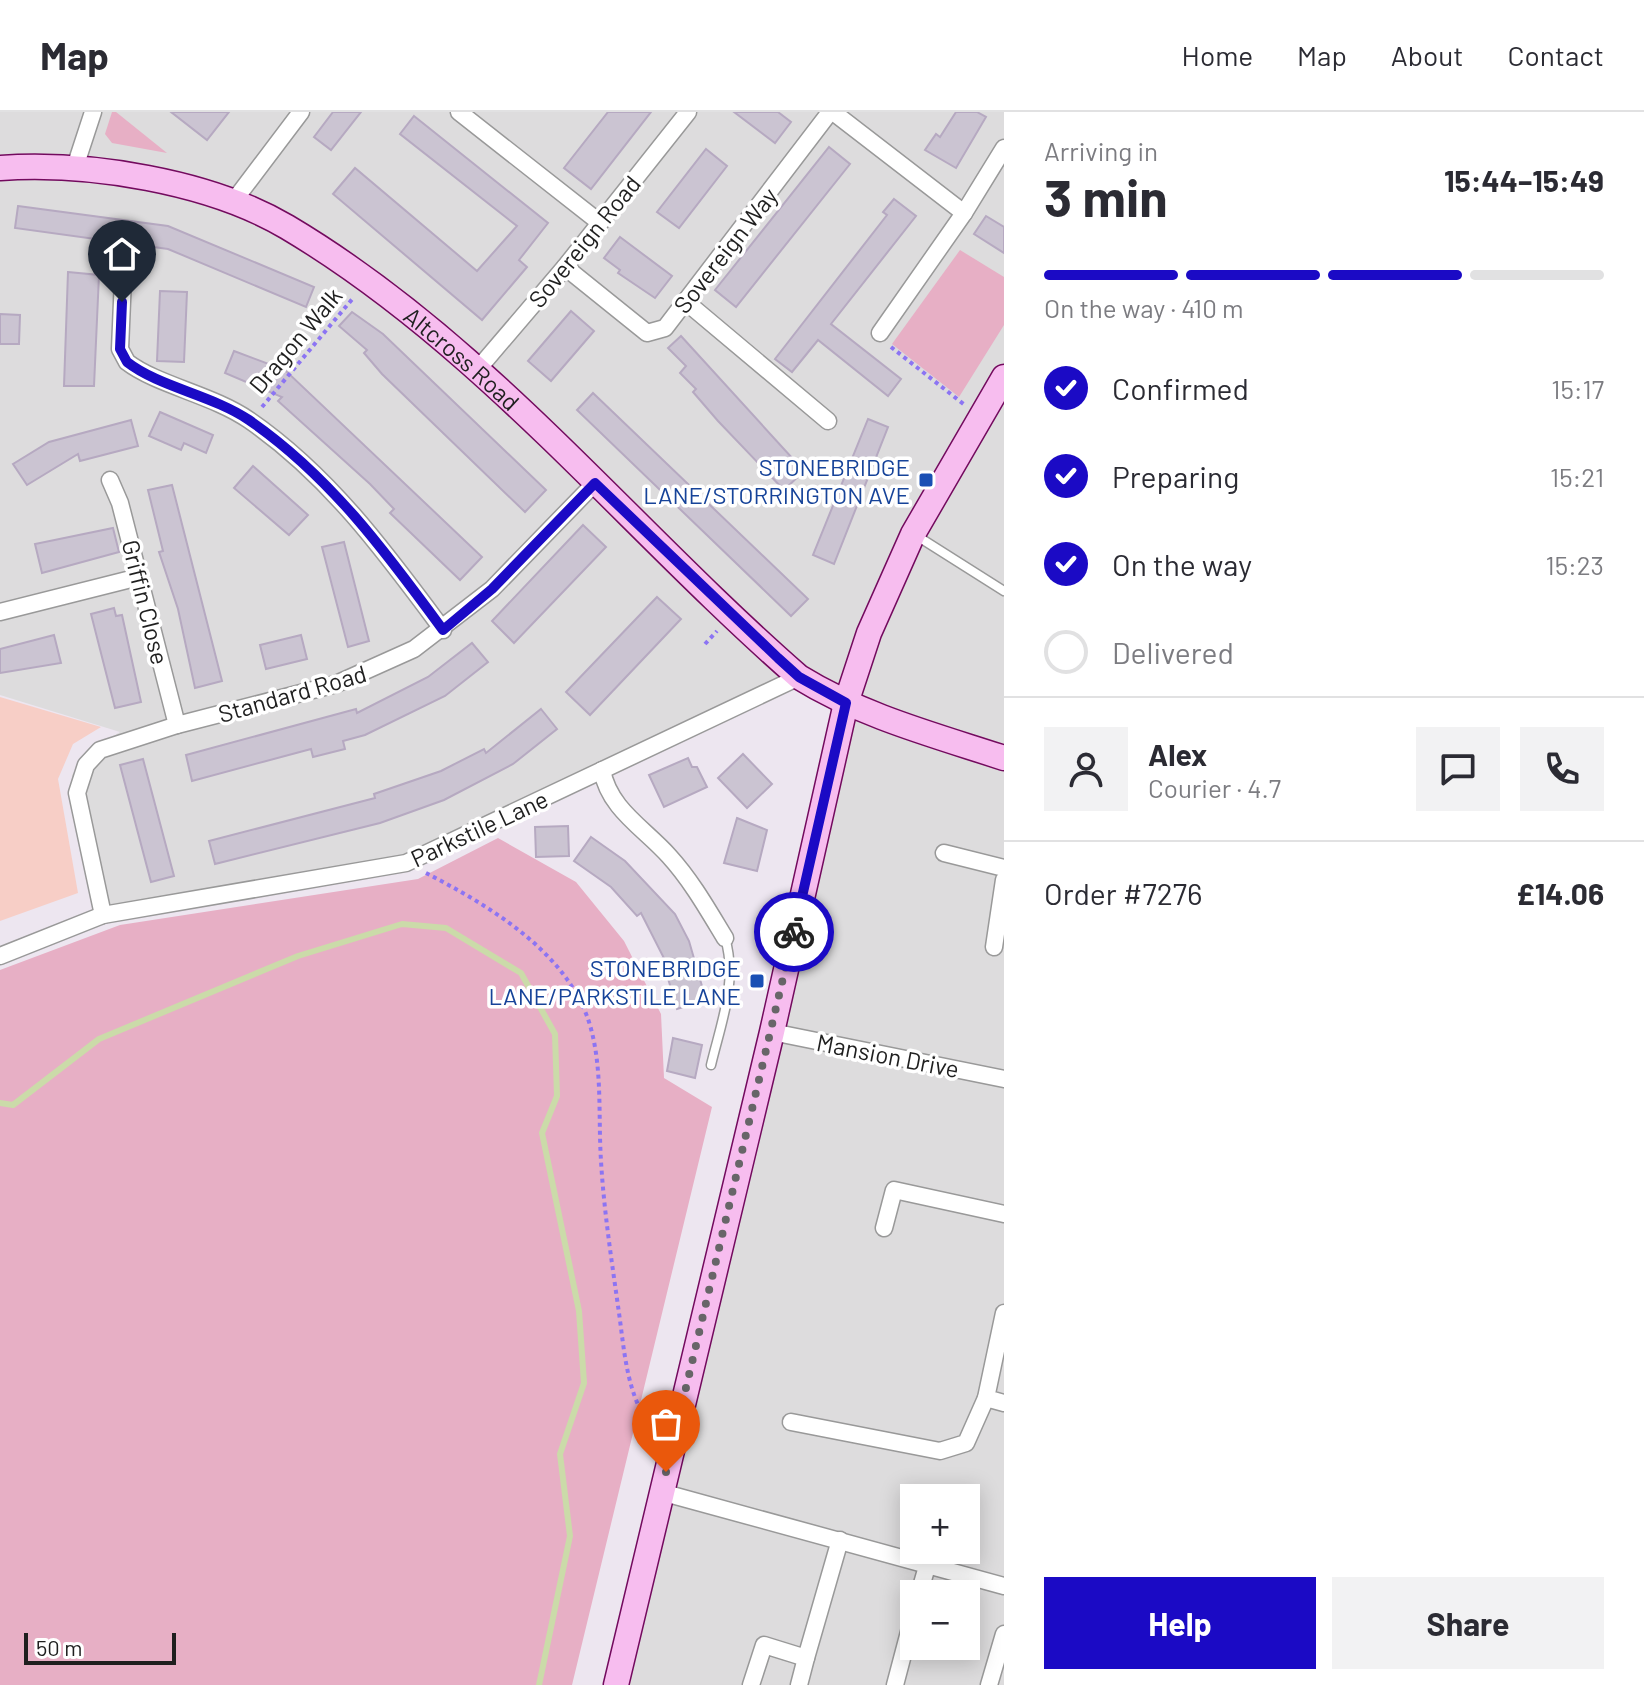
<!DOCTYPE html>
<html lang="en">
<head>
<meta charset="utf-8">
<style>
	body { margin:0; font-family:Barlow,sans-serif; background:#f2f2f3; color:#2b2b33; height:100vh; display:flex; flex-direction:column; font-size:30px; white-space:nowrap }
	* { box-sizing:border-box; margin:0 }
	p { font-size:26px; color:#7c7c81 }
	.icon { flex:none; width:44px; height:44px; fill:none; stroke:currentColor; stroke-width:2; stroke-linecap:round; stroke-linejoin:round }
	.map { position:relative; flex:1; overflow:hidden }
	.side { display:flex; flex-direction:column; background:#fff; width:640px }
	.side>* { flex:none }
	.buttons { position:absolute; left:900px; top:1372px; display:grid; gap:16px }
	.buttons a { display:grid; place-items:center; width:80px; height:80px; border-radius:0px; background:#fff; box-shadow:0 4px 20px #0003; font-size:40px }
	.scale { position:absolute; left:24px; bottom:20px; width:152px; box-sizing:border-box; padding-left:8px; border:4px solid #1f1f1f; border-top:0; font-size:22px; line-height:28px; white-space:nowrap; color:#1f1f1f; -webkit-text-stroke:6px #fff; paint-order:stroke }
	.pin { position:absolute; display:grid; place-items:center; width:68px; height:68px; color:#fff; margin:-82px -34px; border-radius:50% 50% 50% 0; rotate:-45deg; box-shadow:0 0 8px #0007 }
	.pin .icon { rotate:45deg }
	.courier { position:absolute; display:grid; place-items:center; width:80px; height:80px; margin:-40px; border:6px solid #1b0ac5; border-radius:50%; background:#fff; color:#222; box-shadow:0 2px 10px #0007 }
	.overview em { font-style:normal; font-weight:700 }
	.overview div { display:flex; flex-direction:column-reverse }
	.overview { display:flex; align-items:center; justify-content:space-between; height:136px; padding:0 40px }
	h1 { font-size:52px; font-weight:700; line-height:60px }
	.bar { display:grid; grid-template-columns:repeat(4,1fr); gap:12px 8px; align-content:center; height:96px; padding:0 40px }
	.bar i { height:10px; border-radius:6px; background:#e1e1e2 }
	.bar .active { background:#1b0ac5 }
	.bar p { grid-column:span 4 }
	.line { display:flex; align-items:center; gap:20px; padding:0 40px; border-top:2px solid #e1e1e2 }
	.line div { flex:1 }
	.round { display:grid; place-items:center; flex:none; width:84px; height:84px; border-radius:0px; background:#f2f2f3 }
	ol { padding:0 40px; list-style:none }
	li { display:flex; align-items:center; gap:24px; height:88px }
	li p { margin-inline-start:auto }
	li .icon { padding:8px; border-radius:50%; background:#1b0ac5; color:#fff; stroke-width:4 }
	li:last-child { color:#7c7c81 }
	li i { width:44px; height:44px; border:4px solid #e1e1e2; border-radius:50% }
	.cta { display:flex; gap:16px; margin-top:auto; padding:16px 40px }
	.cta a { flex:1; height:92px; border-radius:0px; background:#1b0ac5; color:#fff; font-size:32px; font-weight:700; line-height:92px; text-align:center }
	.cta a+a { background:#f2f2f3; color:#2b2b33 }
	header { display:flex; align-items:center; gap:48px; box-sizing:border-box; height:112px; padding:0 40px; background:#fff; border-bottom:2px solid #e1e1e2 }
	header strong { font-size:38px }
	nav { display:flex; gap:44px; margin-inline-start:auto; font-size:28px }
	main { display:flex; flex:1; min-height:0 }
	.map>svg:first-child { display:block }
</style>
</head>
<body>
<header>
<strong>Map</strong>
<nav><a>Home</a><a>Map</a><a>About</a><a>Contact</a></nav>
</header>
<main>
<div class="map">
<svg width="1004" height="1573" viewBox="0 0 1004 1573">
	<rect width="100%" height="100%" fill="#ede6f0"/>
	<path fill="#dddcdd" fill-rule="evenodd" d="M0,0H1004V1573H616L845,591L799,565L406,751L103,803L72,663L91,637L120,620L0,583ZM914,1386H966V1438H914ZM914,1482H966V1534H914Z"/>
	<g fill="#e7afc5">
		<path d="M112,0H116L167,41L112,31L105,22Z"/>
		<path d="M960,138L1004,165V213L959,285L892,232Z"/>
		<path d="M498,726L576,770L624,829L661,902L664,966L712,995L572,1573H0V858L120,813L418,767Z"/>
	</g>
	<path fill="#f7cec6" d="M0,585L101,615L73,632L58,667L78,781L0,809Z"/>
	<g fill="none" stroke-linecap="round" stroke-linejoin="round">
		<path stroke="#cbdba9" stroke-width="6" d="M0,991L13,993L99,927L298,844L402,812L446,816L521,861L555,922L557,984L542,1021L579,1199L584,1271L560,1342L570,1424L539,1573"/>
	</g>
	<g fill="#cbc4d2" stroke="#b6a9c1" stroke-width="2">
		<path d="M171,0H229L207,28Z"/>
		<path d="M333,0H361L331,38L314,25Z"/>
		<path d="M608,0H651L591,77L564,56Z"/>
		<path d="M734,0H778L791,10L775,31Z"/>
		<path d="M956,0H977L986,5L956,56L925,38L936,22L940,25Z"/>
		<path d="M414,4L548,111L519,148L527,155L482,208L333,82L355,56L477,159L517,114L400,22Z"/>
		<path d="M829,35L850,52L736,195L715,178Z"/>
		<path d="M706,37L727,54L679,116L657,100Z"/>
		<path d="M894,87L916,104L831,212L901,267L888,284L818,228L792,260L775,247L887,103L883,100Z"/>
		<path d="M18,94L168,114L314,175L306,195L168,137L15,116Z"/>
		<path d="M986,104L1004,115V141L974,122Z"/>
		<path d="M620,125L672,164L655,186L618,161L620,158L604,146Z"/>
		<path d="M68,160L99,163L94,274H64Z"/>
		<path d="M160,179L187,180L184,250L157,249Z"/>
		<path d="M571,199L594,219L551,269L528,249Z"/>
		<path d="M352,200L383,222L546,378L525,400L382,262L364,241L367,238L339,214Z"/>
		<path d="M0,202L20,203L19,232H0Z"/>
		<path d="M681,224L804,359L784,378L718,309L693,280L696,277L680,261L686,254L668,236Z"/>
		<path d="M234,239L285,258L482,445L460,468L390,401L394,397L370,372L278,289L282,285L225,261Z"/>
		<path d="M593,281L808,487L791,504L577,298Z"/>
		<path d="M160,300L213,323L206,341L184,331L181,338L149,324Z"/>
		<path d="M868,307L888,315L834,452L813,443Z"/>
		<path d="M131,308L138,334L80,349L78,342L27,373L13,352L49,330Z"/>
		<path d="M253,354L308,403L289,423L234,376Z"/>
		<path d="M172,373L222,569L195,576L178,497L159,440L163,439L148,378Z"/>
		<path d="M583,413L606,435L514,531L492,509Z"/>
		<path d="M113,416L119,440L42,461L35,432Z"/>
		<path d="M344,430L369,529L348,535L322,435Z"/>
		<path d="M657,485L681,507L590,603L566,580Z"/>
		<path d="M114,496L116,504L122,503L141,590L115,596L91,502Z"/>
		<path d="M54,523L61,551L0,561V537Z"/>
		<path d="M301,523L307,547L266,557L260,533Z"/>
		<path d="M472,531L488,550L445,584L365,623L343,629L345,637L313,645L311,637L192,669L186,643L356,597L357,601L428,565Z"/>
		<path d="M541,597L557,617L513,652L444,688L380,711L215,752L209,729L375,686L374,682L441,659L484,637L486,641Z"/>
		<path d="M743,642L772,672L747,696L718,666Z"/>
		<path d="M688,646L692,655H697L707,675L664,695L649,663Z"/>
		<path d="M143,647L174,764L151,770L120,653Z"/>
		<path d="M737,706L767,718L757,759L724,751Z"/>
		<path d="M568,714L569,744L536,745L535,715Z"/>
		<path d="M591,725L625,749L675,802L689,829L706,888L677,897L667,863L672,862L641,801L637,804L611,775L574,749Z"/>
		<path d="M673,926L702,933L695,966L667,959Z"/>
	</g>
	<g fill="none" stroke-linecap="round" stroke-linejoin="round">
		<g stroke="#999" stroke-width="11">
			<g id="lane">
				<path d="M917,424L1004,479"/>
				<path d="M711,953C721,911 738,869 725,826"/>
			</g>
		</g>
		<g stroke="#999" stroke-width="19">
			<g id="street">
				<path d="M459,0L599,110"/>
				<path d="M833,0L964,101"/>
				<path d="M75,55L93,0"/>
				<path d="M233,90L301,0"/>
				<path d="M565,155L647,221L665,216L830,0"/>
				<path d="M123,166L120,237L127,250C157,273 213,283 249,308C329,363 386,441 443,518"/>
				<path d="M685,189L828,309"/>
				<path d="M880,221L964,101L1004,36"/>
				<path d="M478,257L565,155L688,0"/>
				<path d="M110,368L120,391L177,613"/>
				<path d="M0,500L139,465"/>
				<path d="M602,658C609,697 644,716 669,744C691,768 708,798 725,826"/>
				<path d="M944,741L1004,756"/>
				<path d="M103,803L77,681L86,653L100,638L177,613L336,572L414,537L492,477L595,371"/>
				<path d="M994,835L1004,768"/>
				<path d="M0,844L103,803L406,751L799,565"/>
				<path d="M772,920L1004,967"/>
				<path d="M884,1116L894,1078L1004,1102"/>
				<path d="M1004,1201L986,1286L1004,1291"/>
				<path d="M791,1310L940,1339L966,1331L986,1286"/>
				<path d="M661,1380L1004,1474"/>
				<path d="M919,1482L928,1451"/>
				<path d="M751,1573L764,1533L806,1546L840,1428"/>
				<path d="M799,1573L806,1546"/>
				<path d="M895,1573L914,1501"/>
				<path d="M989,1573L1004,1522"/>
			</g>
		</g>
		<g stroke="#730a5e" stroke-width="27">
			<g id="secondary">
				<path id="s1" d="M0,56C89,50 209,69 287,115C484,232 628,416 799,565C862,604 934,623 1004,646"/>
				<path d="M616,1573L772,920L846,591L869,521L913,422L1004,265"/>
			</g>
		</g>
		<g stroke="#8c74f3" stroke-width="4" stroke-dasharray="4 4" stroke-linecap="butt">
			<path d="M891,235L966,294"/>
			<path d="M262,295L354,185"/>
			<path d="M705,532L717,519"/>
			<path d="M426,761C488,793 566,839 589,910C603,954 598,1004 601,1049C604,1100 612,1151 619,1201C625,1244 627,1286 655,1321"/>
		</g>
		<use href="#lane" stroke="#fff" stroke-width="8"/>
		<use href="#street" stroke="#fff" stroke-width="16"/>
		<use href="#secondary" stroke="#f7bdef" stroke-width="24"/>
	</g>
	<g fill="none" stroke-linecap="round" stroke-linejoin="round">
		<path stroke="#676568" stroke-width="8" stroke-dasharray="0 14.4" d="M666,1360L794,820"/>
		<path stroke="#1b0ac5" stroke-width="10" d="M122,190L120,237L127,250C159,275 212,283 249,308C329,363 386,440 443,518L492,477L595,371L778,546L799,565L846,591L794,820"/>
	</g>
	<g fill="#1a4fb4" stroke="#fff" stroke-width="3">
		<rect x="918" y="360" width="16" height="16" rx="4"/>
		<rect x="749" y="861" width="16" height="16" rx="4"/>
	</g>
	<g text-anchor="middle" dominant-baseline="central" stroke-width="7" stroke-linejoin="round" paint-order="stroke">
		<g font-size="24" fill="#1f1f1f" stroke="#fff">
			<text transform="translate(584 129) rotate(-51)">Sovereign Road</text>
			<text transform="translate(725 138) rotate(-52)">Sovereign Way</text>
			<text transform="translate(295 228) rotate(-50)">Dragon Walk</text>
			<text stroke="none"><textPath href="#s1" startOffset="516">Altcross Road</textPath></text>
			<text transform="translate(146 490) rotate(76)">Griffin Close</text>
			<text transform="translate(292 581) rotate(-16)">Standard Road</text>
			<text transform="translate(479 716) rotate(-25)">Parkstile Lane</text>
			<text transform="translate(888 943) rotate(11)">Mansion Drive</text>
		</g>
		<g font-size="24" fill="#164399" stroke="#fff" text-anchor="end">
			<text x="910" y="354">STONEBRIDGE<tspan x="910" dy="28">LANE/STORRINGTON AVE</tspan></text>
			<text x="741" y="855">STONEBRIDGE<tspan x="741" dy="28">LANE/PARKSTILE LANE</tspan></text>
		</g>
	</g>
</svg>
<div class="buttons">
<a>+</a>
<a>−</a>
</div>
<div class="scale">50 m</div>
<div class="pin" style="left:666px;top:1360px;background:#ea580c"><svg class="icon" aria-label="bag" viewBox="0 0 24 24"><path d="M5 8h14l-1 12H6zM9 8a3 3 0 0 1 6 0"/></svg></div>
<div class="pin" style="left:122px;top:190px;background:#1f2937"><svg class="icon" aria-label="home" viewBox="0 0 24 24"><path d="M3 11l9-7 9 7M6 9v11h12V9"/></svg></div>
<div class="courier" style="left:794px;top:820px"><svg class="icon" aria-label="bike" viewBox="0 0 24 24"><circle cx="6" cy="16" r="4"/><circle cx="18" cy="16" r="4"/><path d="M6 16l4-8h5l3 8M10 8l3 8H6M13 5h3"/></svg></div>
</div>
<section class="side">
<div class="overview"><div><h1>3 min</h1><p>Arriving in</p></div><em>15:44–15:49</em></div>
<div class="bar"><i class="active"></i><i class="active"></i><i class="active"></i><i></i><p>On the way · 410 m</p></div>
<ol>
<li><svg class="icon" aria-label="check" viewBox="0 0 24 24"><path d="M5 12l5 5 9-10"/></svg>Confirmed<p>15:17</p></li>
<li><svg class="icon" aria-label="check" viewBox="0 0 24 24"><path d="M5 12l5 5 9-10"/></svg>Preparing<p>15:21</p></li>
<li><svg class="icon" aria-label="check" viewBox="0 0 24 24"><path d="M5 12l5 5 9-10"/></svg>On the way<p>15:23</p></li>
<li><i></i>Delivered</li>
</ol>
<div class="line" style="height:144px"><a class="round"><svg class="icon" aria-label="person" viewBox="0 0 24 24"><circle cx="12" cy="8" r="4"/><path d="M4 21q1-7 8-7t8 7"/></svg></a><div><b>Alex</b><p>Courier · 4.7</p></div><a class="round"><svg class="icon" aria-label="chat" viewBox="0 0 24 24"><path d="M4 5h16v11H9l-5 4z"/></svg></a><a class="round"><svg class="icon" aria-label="phone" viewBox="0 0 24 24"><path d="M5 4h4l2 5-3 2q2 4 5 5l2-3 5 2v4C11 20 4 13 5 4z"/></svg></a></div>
<div class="line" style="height:104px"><div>Order #7276</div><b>£14.06</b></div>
<div class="cta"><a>Help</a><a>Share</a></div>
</section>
</main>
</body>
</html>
